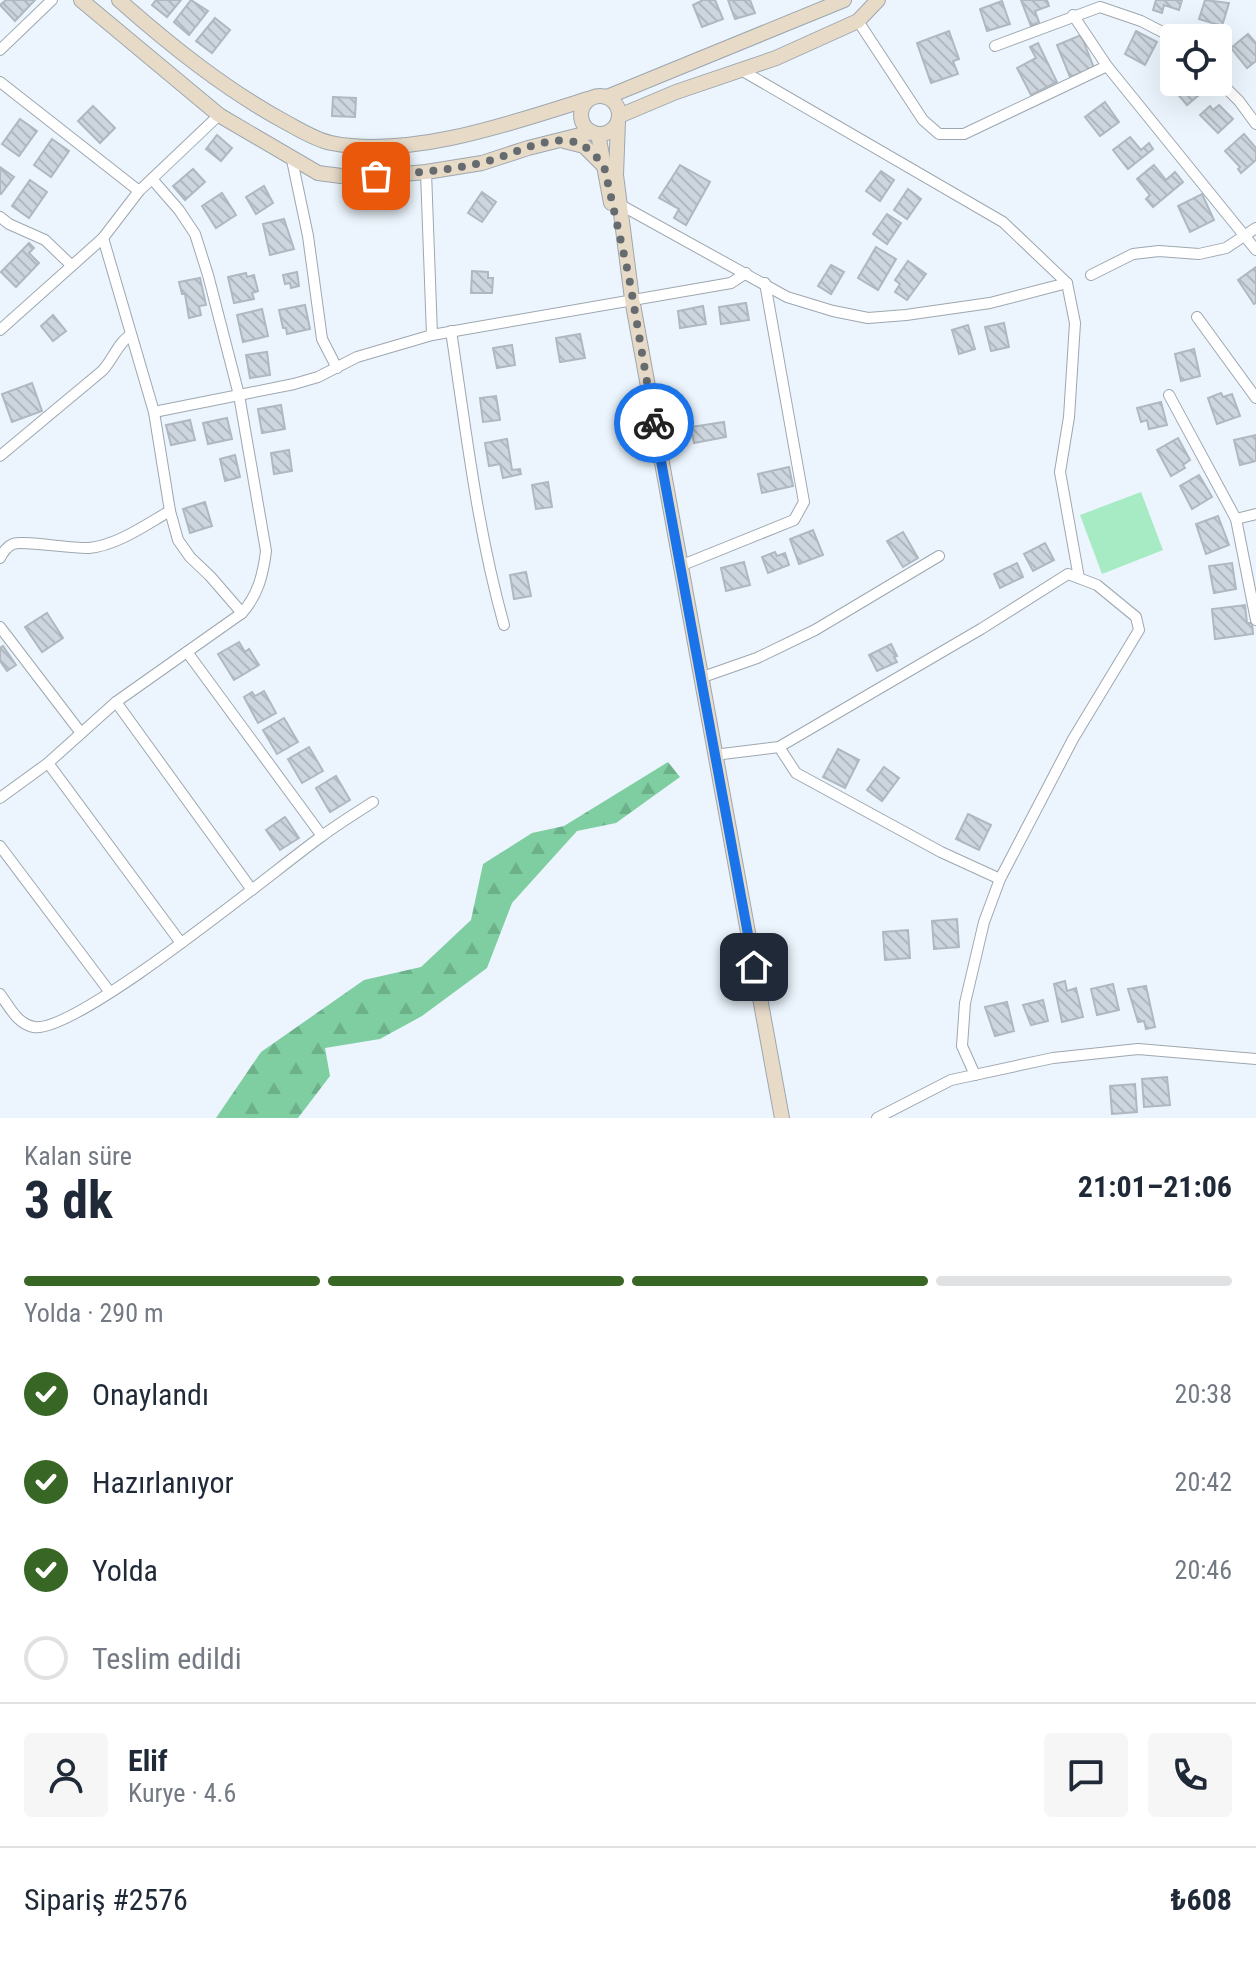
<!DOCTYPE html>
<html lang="tr">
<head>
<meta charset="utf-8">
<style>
	body { margin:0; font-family:"Roboto Condensed",sans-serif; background:#f6f6f7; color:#1f2937; height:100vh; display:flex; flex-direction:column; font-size:30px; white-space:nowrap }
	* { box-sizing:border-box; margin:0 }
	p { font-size:26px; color:#747a83 }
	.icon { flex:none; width:44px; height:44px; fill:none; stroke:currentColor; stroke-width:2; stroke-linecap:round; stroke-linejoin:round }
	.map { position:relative; height:1118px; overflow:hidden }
	.details { display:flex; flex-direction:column; background:#fff; flex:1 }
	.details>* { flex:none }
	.tools { position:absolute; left:1160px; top:24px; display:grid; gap:16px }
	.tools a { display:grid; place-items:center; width:72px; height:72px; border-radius:8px; background:#fff; box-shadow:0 8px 32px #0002; font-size:40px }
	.pin { position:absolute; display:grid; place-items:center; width:68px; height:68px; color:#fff; margin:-34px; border-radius:16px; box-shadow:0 4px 12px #0006 }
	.courier { position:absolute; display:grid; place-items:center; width:80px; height:80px; margin:-40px; border:6px solid #1a73e8; border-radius:50%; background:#fff; color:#222; box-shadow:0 2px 10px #0007 }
	.summary em { font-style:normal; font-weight:700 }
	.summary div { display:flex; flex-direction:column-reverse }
	.summary { display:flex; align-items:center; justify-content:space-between; height:136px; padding:0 24px }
	h1 { font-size:52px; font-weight:700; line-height:60px }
	.bar { display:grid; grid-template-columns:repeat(4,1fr); gap:12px 8px; align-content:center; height:96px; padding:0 24px }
	.bar i { height:10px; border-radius:6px; background:#e0e1e3 }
	.bar .current { background:#386624 }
	.bar p { grid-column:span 4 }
	.line { display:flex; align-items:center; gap:20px; padding:0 24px; border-top:2px solid #e0e1e3 }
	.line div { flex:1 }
	.round { display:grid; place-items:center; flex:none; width:84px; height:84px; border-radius:8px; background:#f6f6f7 }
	ol { padding:0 24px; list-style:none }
	li { display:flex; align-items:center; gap:24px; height:88px }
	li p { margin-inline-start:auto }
	li .icon { padding:8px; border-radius:50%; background:#386624; color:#fff; stroke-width:4 }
	li:last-child { color:#747a83 }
	li i { width:44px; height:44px; border:4px solid #e0e1e3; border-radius:50% }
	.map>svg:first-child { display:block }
</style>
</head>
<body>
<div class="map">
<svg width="1256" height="1118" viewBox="0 0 1256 1118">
	<defs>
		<pattern id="forest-firs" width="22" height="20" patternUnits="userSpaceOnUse" patternTransform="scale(2)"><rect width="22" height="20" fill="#7fcea1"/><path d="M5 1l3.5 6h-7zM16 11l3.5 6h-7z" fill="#6db18a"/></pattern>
		<pattern id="building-back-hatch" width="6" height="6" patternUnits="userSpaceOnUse" patternTransform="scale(2)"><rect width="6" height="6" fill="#cdd5de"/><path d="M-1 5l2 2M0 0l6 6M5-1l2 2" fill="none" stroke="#b0b7be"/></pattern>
	</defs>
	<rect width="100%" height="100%" fill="#ecf5fd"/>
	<path fill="#a6ebc3" d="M1141,492L1163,550L1102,574L1080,515Z"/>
	<path fill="url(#forest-firs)" d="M668,762L680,777L616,823L577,831L512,903L487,968L422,1016L380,1039L325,1048L330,1076L298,1118H216L261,1052L364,980L421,967L471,920L483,864L532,833L564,826Z"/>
	<g fill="url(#building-back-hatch)" stroke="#afb8c0" stroke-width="2">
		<path d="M6,0H35L15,21L0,5Z"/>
		<path d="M156,0H181L167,17L152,5Z"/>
		<path d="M191,0L208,11L189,35L174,22Z"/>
		<path d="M703,0H715L723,19L702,27L693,5Z"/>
		<path d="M728,0H750L755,13L735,19Z"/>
		<path d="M1021,0H1047L1049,6L1035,11L1039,22L1031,26Z"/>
		<path d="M1156,0H1182L1179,10L1164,5L1162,13L1153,10Z"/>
		<path d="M1205,0L1229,3L1222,26L1199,19Z"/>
		<path d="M1002,1L1010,24L987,31L980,9Z"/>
		<path d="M215,18L230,30L212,53L196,41Z"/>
		<path d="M949,31L959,59L953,61L958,74L931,83L917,43Z"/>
		<path d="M1136,31L1157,42L1145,65L1125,54Z"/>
		<path d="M1248,34L1256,43V61L1247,68L1231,48Z"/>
		<path d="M1081,35L1094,68L1070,77L1057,45Z"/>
		<path d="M1038,43L1057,82L1031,95L1017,68L1036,58L1030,47Z"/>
		<path d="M1174,81L1201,82L1206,89L1187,105L1170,85Z"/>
		<path d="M333,97L356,98L355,117L332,116Z"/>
		<path d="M1105,102L1119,122L1100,136L1085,117Z"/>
		<path d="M1219,105L1233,119L1218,133L1200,115L1210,106L1213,110Z"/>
		<path d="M93,106L115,128L100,143L78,121Z"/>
		<path d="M20,119L37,131L19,156L2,144Z"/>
		<path d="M1244,134L1256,148V160L1241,173L1238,169L1240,167L1225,151Z"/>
		<path d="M217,135L232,148L221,161L206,149Z"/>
		<path d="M1130,137L1141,150L1149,143L1153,149L1128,169L1113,150Z"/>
		<path d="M52,139L69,151L51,177L34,165Z"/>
		<path d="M680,165L710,182L686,225L674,218L679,209L659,198Z"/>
		<path d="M1154,165L1166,180L1175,172L1183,182L1153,207L1146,199L1150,195L1137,179Z"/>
		<path d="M0,167L14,177L1,194L0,193Z"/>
		<path d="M193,169L205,182L185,200L173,186Z"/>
		<path d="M881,171L894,180L880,201L866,191Z"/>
		<path d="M30,180L47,192L29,218L12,206Z"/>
		<path d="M264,186L273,203L256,214L246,197Z"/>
		<path d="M908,189L921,199L907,219L894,210Z"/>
		<path d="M482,192L496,202L482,222L468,213Z"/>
		<path d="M222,193L236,215L216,228L202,206Z"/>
		<path d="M1202,194L1214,220L1190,232L1178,206Z"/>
		<path d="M887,214L901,223L887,244L873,234Z"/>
		<path d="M284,219L294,249L270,255L263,224Z"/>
		<path d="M29,243L34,248L29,253L39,263L16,287L1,272Z"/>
		<path d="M876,247L896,259L878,290L858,278Z"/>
		<path d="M908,261L926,274L907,300L895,292L900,284L895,280Z"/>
		<path d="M831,265L844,272L831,294L818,286Z"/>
		<path d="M1256,267V303L1254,304L1238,280Z"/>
		<path d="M472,271L488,272V278H493L492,293H471Z"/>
		<path d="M297,272L299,286L291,288L290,283L285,284L283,275Z"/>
		<path d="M246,273L247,277L254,275L258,291L252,293L254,299L234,303L228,277Z"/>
		<path d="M200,278L206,305L199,306L201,315L189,318L185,294H182L179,282Z"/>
		<path d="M746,303L749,320L721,324L719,307Z"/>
		<path d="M305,305L310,329L287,334L286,328H283L279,310Z"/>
		<path d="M703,306L706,324L680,328L678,311Z"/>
		<path d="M262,309L268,336L243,342L237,315Z"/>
		<path d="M53,315L66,331L53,341L41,326Z"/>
		<path d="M1004,323L1009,347L991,351L985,327Z"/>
		<path d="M968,325L975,349L959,354L952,330Z"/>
		<path d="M580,334L585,358L560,362L556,338Z"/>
		<path d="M512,345L515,365L497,368L493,348Z"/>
		<path d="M1194,349L1200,376L1181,381L1175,354Z"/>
		<path d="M267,352L270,375L250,378L246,355Z"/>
		<path d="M32,383L42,411L12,422L2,394Z"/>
		<path d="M1221,393L1223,397L1232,394L1240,416L1217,424L1208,398Z"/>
		<path d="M496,396L500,420L483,422L480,398Z"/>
		<path d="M1161,402L1167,425L1149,429L1147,420L1141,422L1137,408Z"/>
		<path d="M281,405L285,429L262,433L258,409Z"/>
		<path d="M227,418L232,439L208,444L203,423Z"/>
		<path d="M190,420L195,440L171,445L166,425Z"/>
		<path d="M724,422L726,437L694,443L691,427Z"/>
		<path d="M1256,435V461L1240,465L1234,440Z"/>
		<path d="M1178,438L1190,460L1183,465L1185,468L1171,476L1157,450Z"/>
		<path d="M507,439L512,470L520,469L521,474L503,478L500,464L489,466L485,443Z"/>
		<path d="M289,450L292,471L274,474L271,453Z"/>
		<path d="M235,455L240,477L225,481L220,459Z"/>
		<path d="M789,467L793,486L762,493L758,474Z"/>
		<path d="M1199,475L1212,497L1192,509L1180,486Z"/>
		<path d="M548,482L552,507L536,509L532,485Z"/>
		<path d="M205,502L212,526L190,533L183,509Z"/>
		<path d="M1218,516L1229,545L1206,554L1196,524Z"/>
		<path d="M813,530L823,555L799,564L790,539Z"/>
		<path d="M903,532L918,558L903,567L887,541Z"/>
		<path d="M1045,543L1054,560L1033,571L1024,554Z"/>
		<path d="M775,552L777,556L785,553L789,565L768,573L762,557Z"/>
		<path d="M744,562L750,585L726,591L721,568Z"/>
		<path d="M1017,563L1023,577L1000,588L994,574Z"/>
		<path d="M1232,563L1236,589L1214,593L1209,566Z"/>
		<path d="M526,572L531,596L514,599L510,575Z"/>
		<path d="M1245,605L1247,623H1252L1253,634L1215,639L1212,609Z"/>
		<path d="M47,613L63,638L42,652L25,627Z"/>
		<path d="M239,642L245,652L249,649L259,665L234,680L218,654Z"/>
		<path d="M891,644L897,656L894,657L897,662L877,671L869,655Z"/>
		<path d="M3,646L16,665L7,671L0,661V648Z"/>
		<path d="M264,691L276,713L258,723L244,697L252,692L255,696Z"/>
		<path d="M284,718L298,742L277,754L263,730Z"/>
		<path d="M309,747L323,771L302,783L288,759Z"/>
		<path d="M838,749L859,760L845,788L823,777Z"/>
		<path d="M884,767L899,778L882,801L867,790Z"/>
		<path d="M336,776L350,800L330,812L316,788Z"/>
		<path d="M968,814L991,825L979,850L956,839Z"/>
		<path d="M285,817L299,838L280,850L266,830Z"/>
		<path d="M957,919L959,947L934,949L932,921Z"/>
		<path d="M908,930L910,958L885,960L883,932Z"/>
		<path d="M1065,981L1067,991L1076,988L1083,1017L1062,1022L1054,984Z"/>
		<path d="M1113,984L1119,1010L1097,1015L1091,989Z"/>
		<path d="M1146,986L1155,1027L1146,1029L1144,1021L1138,1022L1128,989Z"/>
		<path d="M1043,1000L1048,1021L1031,1025L1023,1005Z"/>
		<path d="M1007,1002L1014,1031L995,1036L985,1007Z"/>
		<path d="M1167,1077L1170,1105L1144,1107L1142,1079Z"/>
		<path d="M1135,1084L1137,1112L1112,1114L1110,1086Z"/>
	</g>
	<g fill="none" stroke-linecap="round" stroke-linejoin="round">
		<g stroke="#9ea7af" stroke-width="12">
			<g id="street">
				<path d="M1073,15L1107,66L1256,250"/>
				<path d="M858,21L923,120L939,134H964L1107,66"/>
				<path d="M995,46L1100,7L1141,21L1174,38"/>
				<path d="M0,50L52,0"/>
				<path d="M741,70L1003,222L1067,283L1075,323L1069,417L1060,472L1079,578"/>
				<path d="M1218,80L1239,101L1256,124"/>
				<path d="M0,82L139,191"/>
				<path d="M292,160L308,236L322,339L337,368"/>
				<path d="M426,172L432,335"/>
				<path d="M619,204L787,297L833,311L868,318L906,315L990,303L1067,283"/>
				<path d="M0,217L9,224L45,240L71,265"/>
				<path d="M103,238L154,412L170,511L178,540L190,557L210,576L242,613"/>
				<path d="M1091,275L1133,254L1159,251L1199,254L1226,248L1256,228"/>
				<path d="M1197,317L1256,398"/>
				<path d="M0,330L103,238L139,191L219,115"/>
				<path d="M451,331C466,430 477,529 504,625"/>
				<path d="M1169,395L1236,519L1256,620"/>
				<path d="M154,412L294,384L318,377L357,357L432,335L731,283L746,273"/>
				<path d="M0,456L102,371C113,360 118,342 131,335"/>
				<path d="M1236,519L1256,514"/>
				<path d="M0,558C3,552 6,547 13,544C23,540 72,549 89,548C118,545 145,525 170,511"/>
				<path d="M680,566L794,520L804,502L765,283"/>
				<path d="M0,627L81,733"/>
				<path d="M187,652L322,836"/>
				<path d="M700,678L757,658L815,630L939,556"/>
				<path d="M116,702L252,890"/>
				<path d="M779,747L796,773L941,852L1000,879"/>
				<path d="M714,755L779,747L981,629L1068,574L1097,585L1136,617L1139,630L1073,739L1000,879L984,922L965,1003L962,1046L975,1075"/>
				<path d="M48,763L181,943"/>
				<path d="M0,798L48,763L116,702L242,613C258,595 263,575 266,551L239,395L208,275L195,234L179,210L152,179"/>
				<path d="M0,846L109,991"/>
				<path d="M0,994C9,1006 17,1024 34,1027C77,1034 277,868 322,836C338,824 356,813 373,802"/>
				<path d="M877,1118L951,1080L1053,1058L1138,1049L1256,1059"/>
			</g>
		</g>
		<g stroke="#9ea7af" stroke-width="16">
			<g id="secondary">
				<path d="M81,0L219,115L318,173L357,178L426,172L482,163L528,148L592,132"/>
				<path d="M119,0C171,46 226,90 287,123C300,130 316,140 331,143C410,159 512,123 588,99"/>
				<circle cx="600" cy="115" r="19"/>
				<path d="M607,97L844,0"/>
				<path d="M619,116L676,92L776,58L858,21L878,0"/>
				<path d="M618,122L616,175L632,299L782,1118"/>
				<path d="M598,134L611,203"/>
				<path d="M564,141L584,146L602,164"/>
			</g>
		</g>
		<use href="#street" stroke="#fff" stroke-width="10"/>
		<use href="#secondary" stroke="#e7dbc8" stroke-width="14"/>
	</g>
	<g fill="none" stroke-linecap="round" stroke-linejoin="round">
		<path stroke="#666b70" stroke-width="8" stroke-dasharray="0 14.4" d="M376,176C411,173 446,171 480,163C509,157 540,137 570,141C586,144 594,154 604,166L629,277L654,423"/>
		<path stroke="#1a73e8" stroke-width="10" d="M654,423L754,967"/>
	</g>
</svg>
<div class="tools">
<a><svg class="icon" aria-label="locate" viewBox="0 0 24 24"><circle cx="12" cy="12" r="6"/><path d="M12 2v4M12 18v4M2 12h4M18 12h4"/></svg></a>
</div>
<div class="pin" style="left:376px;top:176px;background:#ea580c"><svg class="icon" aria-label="bag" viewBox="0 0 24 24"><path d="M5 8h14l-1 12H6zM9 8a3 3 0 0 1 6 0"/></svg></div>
<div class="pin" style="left:754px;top:967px;background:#1f2937"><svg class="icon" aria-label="home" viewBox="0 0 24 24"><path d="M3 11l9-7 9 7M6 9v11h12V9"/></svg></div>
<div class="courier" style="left:654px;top:423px"><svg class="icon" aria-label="bike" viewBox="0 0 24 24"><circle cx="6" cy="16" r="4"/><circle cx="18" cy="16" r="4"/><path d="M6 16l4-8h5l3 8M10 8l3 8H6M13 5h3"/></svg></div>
</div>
<section class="details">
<div class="summary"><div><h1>3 dk</h1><p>Kalan süre</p></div><em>21:01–21:06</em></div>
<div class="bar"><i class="current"></i><i class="current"></i><i class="current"></i><i></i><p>Yolda · 290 m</p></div>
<ol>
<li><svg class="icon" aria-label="check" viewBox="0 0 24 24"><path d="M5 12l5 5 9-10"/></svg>Onaylandı<p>20:38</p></li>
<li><svg class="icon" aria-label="check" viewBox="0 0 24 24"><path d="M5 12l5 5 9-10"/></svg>Hazırlanıyor<p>20:42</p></li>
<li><svg class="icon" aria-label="check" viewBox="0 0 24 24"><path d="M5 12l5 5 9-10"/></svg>Yolda<p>20:46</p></li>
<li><i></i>Teslim edildi</li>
</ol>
<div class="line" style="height:144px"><a class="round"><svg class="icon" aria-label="person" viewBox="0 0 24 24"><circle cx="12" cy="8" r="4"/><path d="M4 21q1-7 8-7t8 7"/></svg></a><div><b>Elif</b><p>Kurye · 4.6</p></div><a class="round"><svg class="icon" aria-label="chat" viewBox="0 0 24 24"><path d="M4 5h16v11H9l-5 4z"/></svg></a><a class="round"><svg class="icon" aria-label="phone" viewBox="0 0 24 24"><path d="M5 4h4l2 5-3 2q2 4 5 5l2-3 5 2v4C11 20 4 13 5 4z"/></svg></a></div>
<div class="line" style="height:104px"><div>Sipariş #2576</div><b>₺608</b></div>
</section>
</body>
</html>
